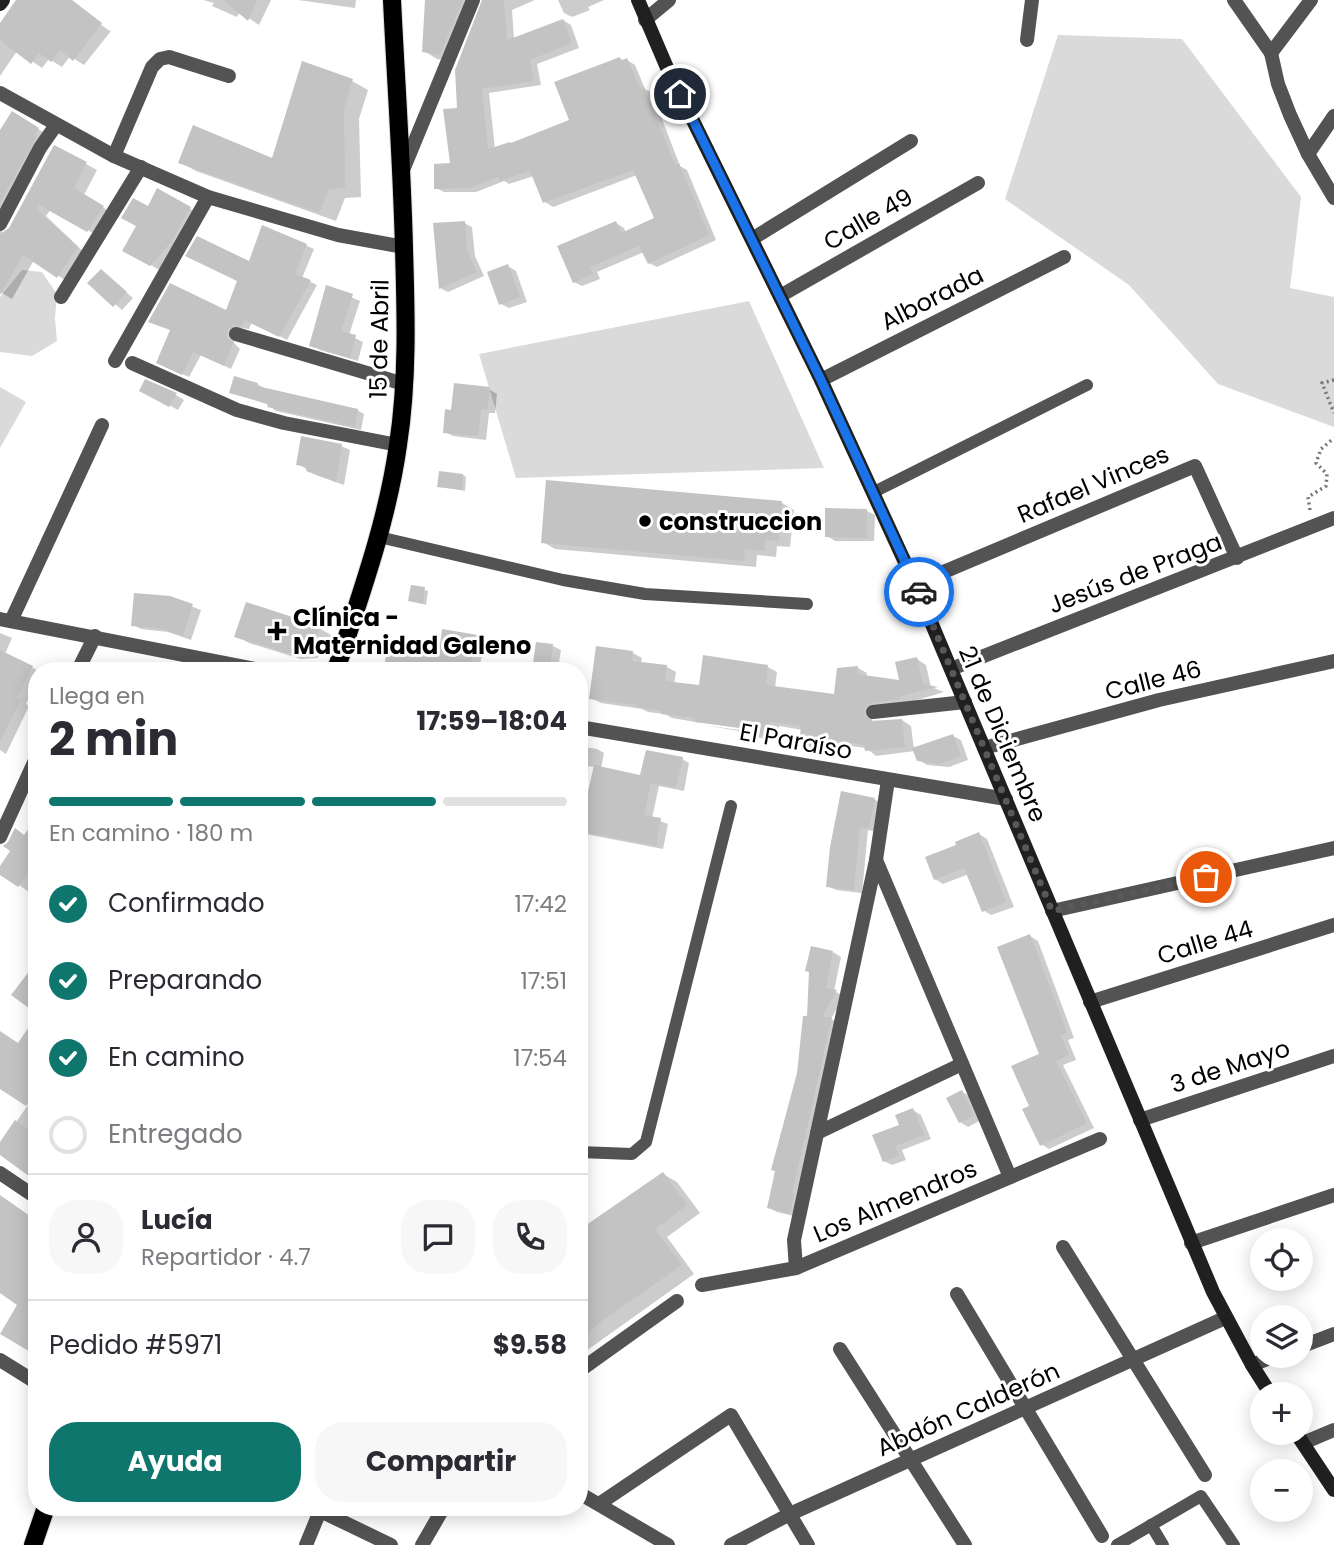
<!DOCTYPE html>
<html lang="es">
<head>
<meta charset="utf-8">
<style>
	body { margin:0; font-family:Poppins,sans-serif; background:#f7f7f7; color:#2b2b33; height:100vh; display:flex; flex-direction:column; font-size:26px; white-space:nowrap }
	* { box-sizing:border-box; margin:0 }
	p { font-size:23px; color:#7c7c81 }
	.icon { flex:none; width:38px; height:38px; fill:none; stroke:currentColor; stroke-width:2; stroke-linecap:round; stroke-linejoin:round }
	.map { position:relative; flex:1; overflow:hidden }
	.sheet { position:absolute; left:28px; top:662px; width:560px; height:854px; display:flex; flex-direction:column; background:#fff; border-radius:28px; box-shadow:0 4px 18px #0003 }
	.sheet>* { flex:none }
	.fabs { position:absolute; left:1250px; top:1228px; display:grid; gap:14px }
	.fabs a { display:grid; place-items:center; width:63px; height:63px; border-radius:50%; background:#fff; box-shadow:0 4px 18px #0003; font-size:35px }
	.pin { position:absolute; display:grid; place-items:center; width:60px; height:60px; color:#fff; margin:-30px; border:4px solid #fff; border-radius:50%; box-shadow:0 2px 7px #0007 }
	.courier { position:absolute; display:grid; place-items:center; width:70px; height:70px; margin:-35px; border:5px solid #1a73e8; border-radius:50%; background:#fff; color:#222; box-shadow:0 2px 9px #0007 }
	.headline em { font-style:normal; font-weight:700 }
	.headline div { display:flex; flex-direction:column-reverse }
	.headline { display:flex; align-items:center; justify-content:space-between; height:119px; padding:0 21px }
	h1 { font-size:46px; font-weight:700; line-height:52px }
	.bar { display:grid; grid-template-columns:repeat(4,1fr); gap:10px 7px; align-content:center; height:84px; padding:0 21px }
	.bar i { height:9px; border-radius:5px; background:#e1e1e2 }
	.bar .on { background:#0f766e }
	.bar p { grid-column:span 4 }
	.line { display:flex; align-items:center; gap:18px; padding:0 21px; border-top:2px solid #e1e1e2 }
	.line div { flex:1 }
	.round { display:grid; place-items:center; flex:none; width:74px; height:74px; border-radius:28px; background:#f7f7f7 }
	ol { padding:0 21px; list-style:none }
	li { display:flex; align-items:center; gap:21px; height:77px }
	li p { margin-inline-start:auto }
	li .icon { padding:7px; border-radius:50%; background:#0f766e; color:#fff; stroke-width:4 }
	li:last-child { color:#7c7c81 }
	li i { width:38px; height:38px; border:4px solid #e1e1e2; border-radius:50% }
	.primary-button { display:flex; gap:14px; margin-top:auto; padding:14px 21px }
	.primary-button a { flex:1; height:80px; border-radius:28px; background:#0f766e; color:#fff; font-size:28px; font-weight:700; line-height:80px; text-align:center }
	.primary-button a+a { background:#f7f7f7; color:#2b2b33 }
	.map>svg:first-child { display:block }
</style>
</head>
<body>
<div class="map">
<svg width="1334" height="1545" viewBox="0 0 1334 1545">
	<rect width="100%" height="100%" fill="#fff"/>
	<g fill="#dadada">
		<path d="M1058,35L1182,39L1301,197L1290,288L1334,297V427L1218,384L1129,285L1005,199Z"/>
		<path d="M22,270L42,272L57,294L55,318L57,341L32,356L0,352V297Z"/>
		<path d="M749,301L824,468L516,478L479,354Z"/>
		<path d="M0,387L26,402L0,448Z"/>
	</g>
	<g fill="#0003">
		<path d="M18,0H70L108,30L111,31L84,65L70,56L62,67L49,59L42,68L17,51L0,76V27Z"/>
		<path d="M203,0H271L259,25L240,12L237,17L212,6L214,3Z"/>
		<path d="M298,0H356L355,8Z"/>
		<path d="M427,0H478L453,61L437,59L424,51Z"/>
		<path d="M484,0H535L512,10L514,39L563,20L571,25L579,48L537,64L541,85L489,93L495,149L512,145L571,121L619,59L627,60L635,65L645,89L652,93L680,166L687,170L716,240L657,267L649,263L644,252L597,272L600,279L582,286L574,282L616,223L624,228L626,233L656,219L637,175L553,207L545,202L534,176L509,184L504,181L476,192H444L436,188L452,165L459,109Z"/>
		<path d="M558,0H604L588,7L590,10L572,17L564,13Z"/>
		<path d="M352,81L368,90L359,119L361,197L345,198L336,221L196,171L180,162L273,161Z"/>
		<path d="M12,113L48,135L2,226V234L10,230L55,147L97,170L84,195L113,214L98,236L51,209L46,216L87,255L68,282L34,260L12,299L0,292V134Z"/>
		<path d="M158,190L203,216L163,272L124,250Z"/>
		<path d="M464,223L472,227L475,256L484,276L448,292L440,288Z"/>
		<path d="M263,227L314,249L302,278L317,285L287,340L252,322L249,329L241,328L234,335V343L240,349L231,369L201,355L189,377L166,367L227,312L250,263Z"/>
		<path d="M508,266L516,271L527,302L509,308L501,304Z"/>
		<path d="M101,271L133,298L122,310L90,283Z"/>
		<path d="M328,287L360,301L349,335L363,342L358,361L320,350L312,345Z"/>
		<path d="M257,384L264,388L357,410L364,414L361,430L276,411L269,405L231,392Z"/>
		<path d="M489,389L497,394L495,413H489L486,440L453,436L445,432L453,412Z"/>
		<path d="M142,390L176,395L184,400L178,410Z"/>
		<path d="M341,446L350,450L344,485L316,475L298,464Z"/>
		<path d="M463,475L466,477L465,491L439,486Z"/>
		<path d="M782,503L794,510L790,547L777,546L776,557L757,555L756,567L555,549L543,542Z"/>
		<path d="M867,511L875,515L874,541H835L827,536Z"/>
		<path d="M412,587L428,591L426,605L410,600Z"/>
		<path d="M170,598L201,610L191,640L168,632L141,629L133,625Z"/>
		<path d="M319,628L331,635L327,649L317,658L301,659L249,643L236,636Z"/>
		<path d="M0,633L12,638L5,654L37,670V682L26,704L29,706L6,754L0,750Z"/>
		<path d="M477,636L485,641L479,670H392L386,667L407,647L442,646Z"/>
		<path d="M553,646L561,650L558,669L543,667L535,662Z"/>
		<path d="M633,653L642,658L641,664L667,667L676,672L674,684L701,687L705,657L768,667L777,672L775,688L835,696L858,668L867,673L866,677L901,682L917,659L926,665L931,687L944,692L874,713L872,720L874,722L902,720L911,726L914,750L953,736L961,740L968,760L949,767L927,765L919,760L915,751L876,756L866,748L825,743L824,750L810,749L801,743L803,730L779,726L777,740L749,737L739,731L703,725L747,731L748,727L698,720L701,723L672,718L665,714L648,712L642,709L601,703L591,698Z"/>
		<path d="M579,746L597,749L604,753L601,768L642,777L682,759L689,763L684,791L659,786L652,818L668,824L663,849L585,834L579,831L595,767L579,765Z"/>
		<path d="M874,799L882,804L877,832L868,830L862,893L836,890L828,886Z"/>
		<path d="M37,820V881L29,892L0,872V869Z"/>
		<path d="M979,834L987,839L1014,907L991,915L983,910L969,874L943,884L935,879L958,846Z"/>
		<path d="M1030,936L1038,941L1074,1038L1068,1040L1076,1060L1063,1065L1094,1128L1049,1149L1041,1144L1032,1106L1041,1055Z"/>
		<path d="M833,952L841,957L834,991L844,996L831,1019L840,1023L798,1217L777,1212L769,1208L809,1018Z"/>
		<path d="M37,976V1012L31,1008Z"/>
		<path d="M37,1025V1179L0,1153V1145L28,1105L11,1094L0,1071V1032L19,1045Z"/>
		<path d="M962,1092L970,1096L981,1120L968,1127L960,1122Z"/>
		<path d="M913,1110L921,1115L931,1139L902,1150L906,1160L892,1165L884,1161L901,1126Z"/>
		<path d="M663,1174L677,1182L700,1213L667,1237L694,1274L579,1356V1232Z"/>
	</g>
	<g fill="#c3c3c3">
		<path d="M16,0H72L102,23L73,61L60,50L51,62L39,53L31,64L0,40V23Z"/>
		<path d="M223,0H257L248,21Z"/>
		<path d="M425,0H463L440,55L422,52Z"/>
		<path d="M482,0H504L507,40L563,19L572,43L530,60L534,81L482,89L488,149L510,142L511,143L569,120L554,82L620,57L621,61L627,58L640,88L644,87L675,165L679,163L709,235L648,264L639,246L590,267L593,274L573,283L557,246L616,221L621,233L654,218L633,170L543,203L530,171L500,181L498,177L469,188L434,189V164L450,163L443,109L457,108L455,70Z"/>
		<path d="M302,61L353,79L344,109L345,188L329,189L319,213L178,163L193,125L272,158Z"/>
		<path d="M12,111L39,128L35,134L37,136L0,203V130Z"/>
		<path d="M54,145L87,162L74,188L104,206L87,232L39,205L36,209L78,247L57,278L23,255L0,295V234L9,228Z"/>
		<path d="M157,188L191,207L171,242L150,266L122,251L136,226L121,218L133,198L148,206Z"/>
		<path d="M465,221L467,250L477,272L439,289L433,223Z"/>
		<path d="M262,225L307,244L295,274L311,280L279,337L244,320L241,326L233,325L227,331V337L233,343L224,366L193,352L182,375L156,363L170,330L148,322L170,283L226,310L237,281L185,256L197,236L249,261Z"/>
		<path d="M508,264L520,297L499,305L487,272Z"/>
		<path d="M101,269L127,292L113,307L87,283Z"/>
		<path d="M326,285L353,294L341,331L356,335L350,358L309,346Z"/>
		<path d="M234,376L258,383L257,386L358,409L355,427L267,407L268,404L229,393Z"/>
		<path d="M145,379L177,393L169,407L139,391Z"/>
		<path d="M454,383L490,387L487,410L481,409L478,436L443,433L445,409L451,410Z"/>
		<path d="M301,436L342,444L336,482L306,471L307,467L296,465Z"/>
		<path d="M439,471L463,474L462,490L437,487Z"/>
		<path d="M546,480L782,501L779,541L765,540V551L745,549L744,561L541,543Z"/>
		<path d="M825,508L867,509V538L825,537Z"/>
		<path d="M411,585L425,587L423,604L408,601Z"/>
		<path d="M134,593L170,596L193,604L183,636L159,628L131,626Z"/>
		<path d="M246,602L320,626L315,642L304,652L287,653L234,637Z"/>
		<path d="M442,629L478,635L470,670H398L384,668L388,642L406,645V638L440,644Z"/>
		<path d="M536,642L553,644L550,666L533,663Z"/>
		<path d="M596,646L633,651L632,661L667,665L665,681L699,685L703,655L768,665L766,685L834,694L837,668L858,666L857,674L899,680L895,662L917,657L923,684L938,687L900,696V699L871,703L865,708L864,714L870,721L902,719L905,747L865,751L864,745L816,738L815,746L799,744L801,726L770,722L768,736L738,732L739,728L695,722V718L661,714V711L636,707L637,705L589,699Z"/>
		<path d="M0,650L33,666L17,698L21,700L0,742Z"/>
		<path d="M953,734L961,756L940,764L917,761L912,748Z"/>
		<path d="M646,750L683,757L676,788L651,783L644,815L661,818L656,846L579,831V803L585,805L594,765L640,775Z"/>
		<path d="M841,791L875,798L869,828L860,827L854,890L826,887L830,847Z"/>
		<path d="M37,817V859L18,887L0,875V866L10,851L3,846L8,842L15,828L24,835Z"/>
		<path d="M979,832L1006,902L982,912L964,868L934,880L925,857L956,845L955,842Z"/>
		<path d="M1030,934L1067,1033L1061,1036L1069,1055L1056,1061L1087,1123L1040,1146L1022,1109L1029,1106L1011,1066L1039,1054L997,947Z"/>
		<path d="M811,946L833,951L826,988L837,990L822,1017H832L792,1194H794L790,1214L767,1208L775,1171L771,1170L797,1073L803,1016H807L809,972L805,971Z"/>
		<path d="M37,961V1000L30,1009L11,995Z"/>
		<path d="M37,1015V1089L26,1106L0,1089V1031L18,1043Z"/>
		<path d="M962,1090L974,1116L959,1123L946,1098Z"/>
		<path d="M913,1108L924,1135L895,1146L899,1156L883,1162L872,1135L899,1125L895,1115Z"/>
		<path d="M15,1120L37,1136V1182L0,1155V1142Z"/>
		<path d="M663,1172L687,1205L655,1229L682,1265L603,1320L579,1340V1230Z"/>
		<path d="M0,1195L37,1221V1356L0,1334L17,1305L0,1293Z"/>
	</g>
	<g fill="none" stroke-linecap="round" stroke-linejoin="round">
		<g stroke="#dbdbdb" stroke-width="20">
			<g id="primary">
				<path d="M336,670C360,596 387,523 398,445C408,380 406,315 404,249C402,166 396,83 392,0"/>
				<path d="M33,1545L46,1507"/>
			</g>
		</g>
		<g stroke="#757575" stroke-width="3.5" stroke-dasharray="2 3.5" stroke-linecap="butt">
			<path d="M1334,380L1322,383L1334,413"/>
			<path d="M1310,510L1308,497L1326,486L1327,474L1316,463L1321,449L1334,438"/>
		</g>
		<g stroke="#535353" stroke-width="12">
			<path d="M874,492L1087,385"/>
			<path d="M379,537L563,580L645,594L807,604"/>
			<path d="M579,1152L632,1154L646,1142L731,806"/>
			<path d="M1151,1525L1163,1545"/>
			<path d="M1117,1545L1201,1496L1234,1545"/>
		</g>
		<g stroke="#535353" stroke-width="14">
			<path d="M1234,0L1271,53L1278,84L1290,115L1308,154L1334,198"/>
			<path d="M645,20L669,0"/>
			<path d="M1027,40L1032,0"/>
			<path d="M1271,53L1311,0"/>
			<path d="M0,93L114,156L208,197L338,235L404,247"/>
			<path d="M1308,154L1334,116"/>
			<path d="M114,156L152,67L160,59L169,57L229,76"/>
			<path d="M403,170L473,0"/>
			<path d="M0,224L40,148L56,125"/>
			<path d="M752,239L911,141"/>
			<path d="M780,296L978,183"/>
			<path d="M61,297L141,167"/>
			<path d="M236,334L404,384"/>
			<path d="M115,361L208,197"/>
			<path d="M132,363L237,410L284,423L398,445"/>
			<path d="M821,380L1064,257"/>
			<path d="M915,584L1195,466L1237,558"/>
			<path d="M0,619L260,670"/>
			<path d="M11,621L102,425"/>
			<path d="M951,669L1334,518"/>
			<path d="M78,670L95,636"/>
			<path d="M873,712L965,702"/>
			<path d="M579,727L1006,799"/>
			<path d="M984,748L1159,700L1334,661"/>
			<path d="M888,780L876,860L1010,1177"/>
			<path d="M0,837L37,756"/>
			<path d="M1052,911L1334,848"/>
			<path d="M1090,1002L1334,925"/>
			<path d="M1140,1120L1334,1056"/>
			<path d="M817,1133L962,1064"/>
			<path d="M0,1173L37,1198"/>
			<path d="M1191,1243L1334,1195"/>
			<path d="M1063,1247L1205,1475"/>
			<path d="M796,1268L794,1240L876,860"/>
			<path d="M702,1285L796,1268L1100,1139"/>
			<path d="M957,1294L1102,1536"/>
			<path d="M1300,1347L1334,1334"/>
			<path d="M840,1349L965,1545"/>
			<path d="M0,1360L37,1383"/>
			<path d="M1252,1365L1275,1356"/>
			<path d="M579,1371L677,1301"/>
			<path d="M1303,1443L1334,1430"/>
			<path d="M579,1493L668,1545"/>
			<path d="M599,1504L731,1415L808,1545"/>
			<path d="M312,1507L391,1545"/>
			<path d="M306,1545L320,1511"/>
			<path d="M422,1545L444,1507"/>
			<path d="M731,1545L790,1514L1225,1318"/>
		</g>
		<g stroke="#202020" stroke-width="14">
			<path d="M638,0L668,70L821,380L915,584L1213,1292L1252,1365L1271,1395"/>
			<path d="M0,4L3,0"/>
			<path d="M1296,1433L1334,1490"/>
		</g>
		<use href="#primary" stroke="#000" stroke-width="18"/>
	</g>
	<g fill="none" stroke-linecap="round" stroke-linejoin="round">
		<path stroke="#595959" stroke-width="7" stroke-dasharray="0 12.6" d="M919,592L1052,911L1206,877"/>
		<path stroke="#1a73e8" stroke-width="9" d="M680,94L821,380L919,592"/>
	</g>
	<g fill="#000" stroke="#fff" stroke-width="2.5">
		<circle cx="645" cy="521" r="7"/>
		<path d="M273.5 620.5h7v7h7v7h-7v7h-7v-7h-7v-7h7z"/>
	</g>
	<g text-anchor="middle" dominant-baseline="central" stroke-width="6" stroke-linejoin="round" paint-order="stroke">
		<g font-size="24" fill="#000" stroke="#fff">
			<text transform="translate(868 219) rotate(-30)">Calle 49</text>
			<text transform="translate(932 298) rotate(-27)">Alborada</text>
			<text transform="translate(379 339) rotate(-89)">15 de Abril</text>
			<text transform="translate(1093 484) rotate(-23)">Rafael Vinces</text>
			<text transform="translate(1135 573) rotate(-21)">Jesús de Praga</text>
			<text transform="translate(1153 680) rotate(-14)">Calle 46</text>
			<text transform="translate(1003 734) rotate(67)">21 de Diciembre</text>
			<text transform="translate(796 741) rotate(10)">El Paraíso</text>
			<text transform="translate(1205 942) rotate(-17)">Calle 44</text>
			<text transform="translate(1230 1066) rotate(-18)">3 de Mayo</text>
			<text transform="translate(895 1201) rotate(-23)">Los Almendros</text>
			<text transform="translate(968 1409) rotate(-24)">Abdón Calderón</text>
		</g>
		<g font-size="24" font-weight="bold" fill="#000" stroke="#fff" text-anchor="start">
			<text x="659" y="521">construccion</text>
			<text x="293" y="617">Clínica -<tspan x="293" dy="28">Maternidad Galeno</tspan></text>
		</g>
	</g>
</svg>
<div class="fabs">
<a><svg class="icon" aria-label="locate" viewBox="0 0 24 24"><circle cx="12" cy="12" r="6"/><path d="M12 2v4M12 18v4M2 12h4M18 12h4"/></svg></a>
<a><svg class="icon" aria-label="layers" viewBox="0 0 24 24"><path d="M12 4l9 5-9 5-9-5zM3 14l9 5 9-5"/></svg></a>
<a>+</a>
<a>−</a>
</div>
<div class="pin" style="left:1206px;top:877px;background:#ea580c"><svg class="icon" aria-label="bag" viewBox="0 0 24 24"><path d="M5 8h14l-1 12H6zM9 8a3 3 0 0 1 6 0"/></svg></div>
<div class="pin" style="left:680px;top:94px;background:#1f2937"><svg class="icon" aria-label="home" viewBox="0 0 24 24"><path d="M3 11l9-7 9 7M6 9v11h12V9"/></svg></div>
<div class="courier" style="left:919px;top:592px"><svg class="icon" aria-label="car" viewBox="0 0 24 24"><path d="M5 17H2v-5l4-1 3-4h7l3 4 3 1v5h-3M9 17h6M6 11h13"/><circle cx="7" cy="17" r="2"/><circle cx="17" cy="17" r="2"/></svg></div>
<section class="sheet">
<div class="headline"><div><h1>2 min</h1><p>Llega en</p></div><em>17:59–18:04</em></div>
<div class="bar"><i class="on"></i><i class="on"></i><i class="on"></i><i></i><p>En camino · 180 m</p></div>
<ol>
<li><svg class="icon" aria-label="check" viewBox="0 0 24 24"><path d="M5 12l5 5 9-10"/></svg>Confirmado<p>17:42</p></li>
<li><svg class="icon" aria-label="check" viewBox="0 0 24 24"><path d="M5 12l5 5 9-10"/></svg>Preparando<p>17:51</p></li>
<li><svg class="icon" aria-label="check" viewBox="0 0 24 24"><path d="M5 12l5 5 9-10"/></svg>En camino<p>17:54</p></li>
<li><i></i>Entregado</li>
</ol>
<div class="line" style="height:126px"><a class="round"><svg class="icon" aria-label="person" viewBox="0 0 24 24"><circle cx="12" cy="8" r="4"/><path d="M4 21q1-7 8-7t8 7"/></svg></a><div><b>Lucía</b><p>Repartidor · 4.7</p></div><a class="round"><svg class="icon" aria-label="chat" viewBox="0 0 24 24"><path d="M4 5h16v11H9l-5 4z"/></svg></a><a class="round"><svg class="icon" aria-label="phone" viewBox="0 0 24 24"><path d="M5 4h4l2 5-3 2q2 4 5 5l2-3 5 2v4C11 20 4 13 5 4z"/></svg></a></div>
<div class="line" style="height:91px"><div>Pedido #5971</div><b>$9.58</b></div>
<div class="primary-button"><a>Ayuda</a><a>Compartir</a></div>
</section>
</div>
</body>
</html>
